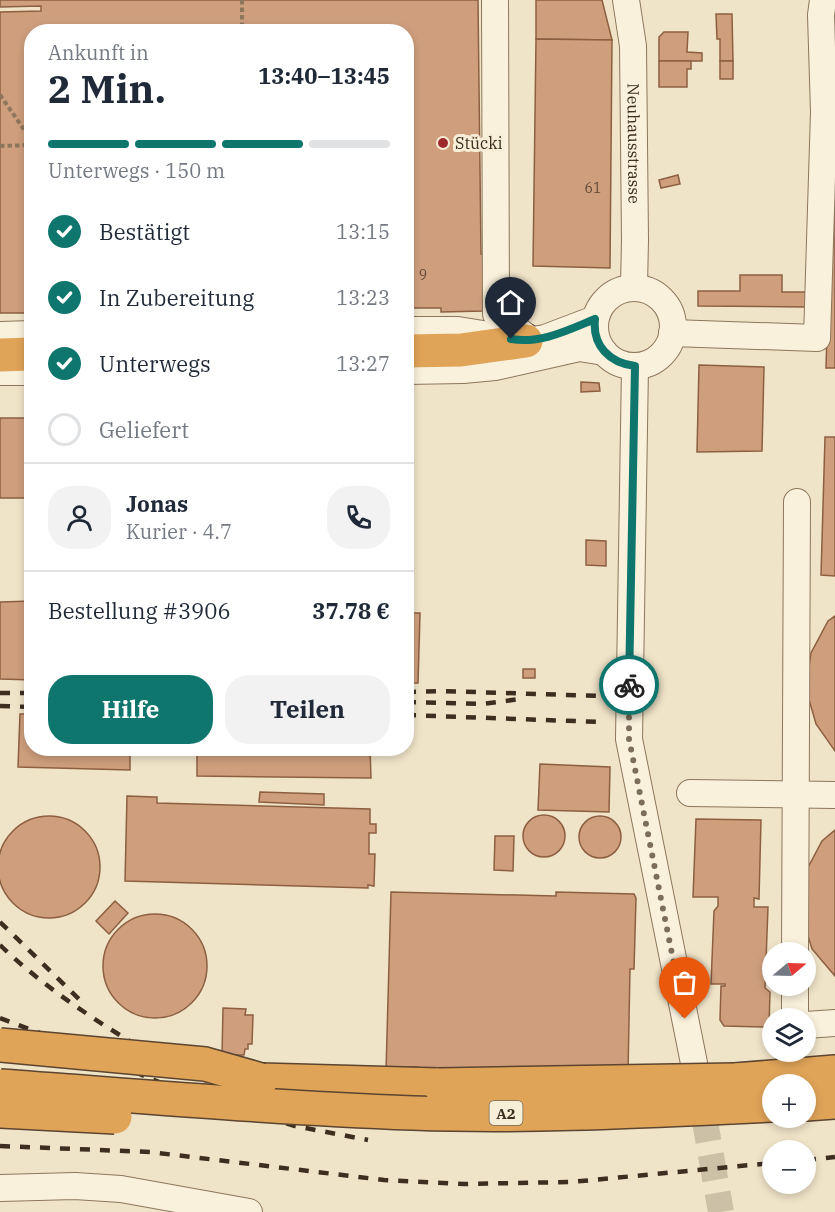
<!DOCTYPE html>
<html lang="de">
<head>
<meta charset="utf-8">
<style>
	body { margin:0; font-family:"IBM Plex Serif",serif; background:#f2f2f3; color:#1f2937; height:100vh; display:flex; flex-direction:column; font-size:22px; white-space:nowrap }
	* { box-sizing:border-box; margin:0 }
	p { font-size:20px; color:#747a83 }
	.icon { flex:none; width:33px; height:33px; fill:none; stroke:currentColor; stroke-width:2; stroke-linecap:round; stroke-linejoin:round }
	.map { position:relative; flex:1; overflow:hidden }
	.side { position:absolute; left:24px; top:24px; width:390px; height:732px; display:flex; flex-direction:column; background:#fff; border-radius:24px; box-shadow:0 3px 9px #0003 }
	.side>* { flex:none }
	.needle { width:39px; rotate:71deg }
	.fabs { position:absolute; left:762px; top:942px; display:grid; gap:12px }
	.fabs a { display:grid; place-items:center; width:54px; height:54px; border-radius:50%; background:#fff; box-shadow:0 3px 9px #0003; font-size:30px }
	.pin { position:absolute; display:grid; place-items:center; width:51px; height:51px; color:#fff; margin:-62px -26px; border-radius:50% 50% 50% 0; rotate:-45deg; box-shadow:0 0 6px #0007 }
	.pin .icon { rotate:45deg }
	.courier { position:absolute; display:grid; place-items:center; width:60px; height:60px; margin:-30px; border:4px solid #0f766e; border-radius:50%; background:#fff; color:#222; box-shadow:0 2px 8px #0007 }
	.summary em { font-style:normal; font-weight:800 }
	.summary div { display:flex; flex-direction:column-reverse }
	.summary { display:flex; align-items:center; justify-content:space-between; height:102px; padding:0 24px }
	h1 { font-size:39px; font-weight:800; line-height:45px }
	.bar { display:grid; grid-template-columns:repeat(4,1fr); gap:9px 6px; align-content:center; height:72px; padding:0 24px }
	.bar i { height:8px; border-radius:4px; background:#e0e1e3 }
	.bar .active { background:#0f766e }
	.bar p { grid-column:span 4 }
	.line { display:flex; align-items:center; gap:15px; padding:0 24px; border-top:2px solid #e0e1e3 }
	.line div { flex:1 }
	.round { display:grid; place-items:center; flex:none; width:63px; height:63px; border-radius:24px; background:#f2f2f3 }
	ol { padding:0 24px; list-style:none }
	li { display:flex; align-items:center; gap:18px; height:66px }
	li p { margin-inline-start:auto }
	li .icon { padding:6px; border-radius:50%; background:#0f766e; color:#fff; stroke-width:4 }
	li:last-child { color:#747a83 }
	li i { width:33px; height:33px; border:3px solid #e0e1e3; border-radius:50% }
	.button { display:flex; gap:12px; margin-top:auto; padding:12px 24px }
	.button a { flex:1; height:69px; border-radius:24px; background:#0f766e; color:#fff; font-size:24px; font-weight:800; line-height:69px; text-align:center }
	.button a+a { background:#f2f2f3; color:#1f2937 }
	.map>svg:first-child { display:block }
</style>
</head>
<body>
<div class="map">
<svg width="835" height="1212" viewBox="0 0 835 1212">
	<rect width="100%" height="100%" fill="#f0e4c8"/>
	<g fill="#cf9f7d" stroke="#8d5f41" stroke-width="1.5">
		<path d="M0,0H478L481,254H483L484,311L441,312V308H406V32H32V313H0V12L41,11V6L0,7Z"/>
		<path d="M536,0H602L612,40L536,39Z"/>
		<path d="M716,14H732L733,61H720V39H717Z"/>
		<path d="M664,32H688L687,52L702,53V61H659V37Z"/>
		<path d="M536,39L612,40L610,268L533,266Z"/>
		<path d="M835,52V368H826Z"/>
		<path d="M659,61H691V69H687V87H659Z"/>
		<rect x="720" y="61" width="13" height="18"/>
		<path d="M678,175L680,184L661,188L659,180Z"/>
		<path d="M740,275H782V292H810V301L804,307L698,306V291H740Z"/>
		<path d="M699,365L764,367L762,451L697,452Z"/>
		<path d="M581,382L599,383L600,391L581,392Z"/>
		<rect x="0" y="418" width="32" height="80"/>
		<path d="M825,437H835V576L821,575Z"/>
		<path d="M586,540L606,541V566L586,565Z"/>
		<path d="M32,601V680L0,679V602Z"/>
		<path d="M406,613H420L418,683H406Z"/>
		<path d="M835,616V751L816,724L806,689L811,653L828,621Z"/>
		<rect x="523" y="669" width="12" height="9"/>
		<path d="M20,714H32V748H130V770L18,767Z"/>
		<path d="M197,748H370L371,778L197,776Z"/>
		<path d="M540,764L610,767L609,812L538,810Z"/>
		<path d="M260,792L324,794V805L259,802Z"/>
		<path d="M127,796L154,797H157V803L370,809V824H376V833H369V854H375L374,886L368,885V888L125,881Z"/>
		<circle cx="544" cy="836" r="21"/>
		<circle cx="49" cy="867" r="51"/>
		<circle cx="600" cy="837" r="21"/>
		<path d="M696,819L761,820L759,899L754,898V907H768L765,988L770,992L769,1027L724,1026L720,1020L721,986H725V984H711L714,911L718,906V897H693Z"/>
		<path d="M835,830V976L812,949L801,913L804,875L822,841Z"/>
		<path d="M495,836H514L513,871L494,870Z"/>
		<path d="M391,892L556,896V892L634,894L636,898L634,969H630L628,1073L418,1071V1067H394V1071H386Z"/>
		<path d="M115,901L128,913L109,934L96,921Z"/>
		<circle cx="155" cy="966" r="52"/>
		<path d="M223,1008L246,1009L245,1015H253L252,1044H248V1049H245L244,1055H222Z"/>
	</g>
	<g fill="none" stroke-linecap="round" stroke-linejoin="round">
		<path stroke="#ccc0a6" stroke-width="26" stroke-dasharray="26 13" stroke-linecap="butt" d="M704,1116L721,1212"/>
		<g stroke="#8d765c" stroke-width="28">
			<g id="minor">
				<path d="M495,0L496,314L532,341"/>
				<path id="s1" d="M626,0L633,46L635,240L634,287"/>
				<circle cx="634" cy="327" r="39"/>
				<path d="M406,330H458L526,341L545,338L595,319"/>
				<path d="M672,333L817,338L824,112L821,15L823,0"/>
				<path d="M0,335L32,334"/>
				<path d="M635,366L629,739L701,1098"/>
				<path d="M406,371L463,370L495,367L579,348L604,352"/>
				<path d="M0,372H32"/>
				<path d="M690,793L835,795"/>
				<path d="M795,952L797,502"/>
				<path d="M795,1018V986"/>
				<path d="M806,1025L835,1023"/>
				<path d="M0,1188L75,1186L121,1189L249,1212"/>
			</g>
		</g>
		<g stroke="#5b4430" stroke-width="36">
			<g id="highway">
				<path d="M406,351L461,350L526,341"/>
				<path d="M0,355L32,354"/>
				<path d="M261,1080L439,1085"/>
				<path d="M735,1080L835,1072"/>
				<path d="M806,1104L835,1102"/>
				<path d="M731,1107L772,1105"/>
			</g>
		</g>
		<g stroke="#8d765c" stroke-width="4" stroke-dasharray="4.5 3" stroke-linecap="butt">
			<path d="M242,0V32"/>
			<path d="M0,95L32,141"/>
			<path d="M0,146L32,145"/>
		</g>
		<use href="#minor" stroke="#faf1dc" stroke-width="26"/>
		<use href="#highway" stroke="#e0a458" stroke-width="33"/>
		<g stroke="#3d2e20" stroke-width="4.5" stroke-dasharray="10 10" stroke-linecap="butt">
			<path d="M406,692L442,691L600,696"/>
			<path d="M0,693H32"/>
			<path d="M406,702L483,704L520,699"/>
			<path d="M0,706L32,707"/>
			<path d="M406,715L601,722"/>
			<path d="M0,922L83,1003"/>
			<path d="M0,945C57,1000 127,1040 195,1080"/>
			<path d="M0,1018L66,1043"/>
			<path d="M0,1036L101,1058L188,1094L295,1126L368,1140"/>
			<path d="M0,1146L150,1152L384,1180L464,1184L571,1182L772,1163"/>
			<path d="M806,1160L835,1157"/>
		</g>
		<g stroke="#5b4430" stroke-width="36" stroke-linecap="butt">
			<g id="highway-bridge">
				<path d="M0,1045L205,1064L261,1080"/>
				<path d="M439,1085L735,1080"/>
				<path d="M0,1086C138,1096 275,1108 413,1113C519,1117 625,1112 731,1107"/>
				<path d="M0,1111L115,1117"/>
			</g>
		</g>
		<use href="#highway-bridge" stroke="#e0a458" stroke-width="33"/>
	</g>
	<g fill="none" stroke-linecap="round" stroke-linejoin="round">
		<path stroke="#7c6e5b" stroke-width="6" stroke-dasharray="0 10.8" d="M629,685V739L685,1019"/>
		<path stroke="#0f766e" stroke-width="8" d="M511,339C541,344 568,330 595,319C592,346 610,363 635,366L629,685"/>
	</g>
	<circle fill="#9e2a2b" stroke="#f7eed8" stroke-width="2" cx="443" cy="143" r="6"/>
	<g text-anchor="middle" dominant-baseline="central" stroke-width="6" stroke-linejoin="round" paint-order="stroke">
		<g font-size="14" fill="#624a37">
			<text x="593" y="188">61</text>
			<text x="423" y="275">9</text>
		</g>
		<rect fill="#f7eed8" stroke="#756857" stroke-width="1.5" x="489.5" y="1101" width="33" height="24" rx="4.5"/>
		<g font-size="15" font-weight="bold" fill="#3d2e20">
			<text x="506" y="1113">A2</text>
		</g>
		<g font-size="16" fill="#3d2e20" stroke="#f7eed8" text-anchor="start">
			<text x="455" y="143">Stücki</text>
		</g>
		<g font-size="16" fill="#3d2e20" stroke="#f7eed8">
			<text stroke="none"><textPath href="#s1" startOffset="144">Neuhausstrasse</textPath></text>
		</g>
	</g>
</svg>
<div class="fabs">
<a><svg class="needle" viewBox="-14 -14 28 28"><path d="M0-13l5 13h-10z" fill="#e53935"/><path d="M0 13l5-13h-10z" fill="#747a83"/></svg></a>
<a><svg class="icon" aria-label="layers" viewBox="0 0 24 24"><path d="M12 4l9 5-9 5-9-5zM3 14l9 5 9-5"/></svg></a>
<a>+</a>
<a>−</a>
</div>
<div class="pin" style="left:685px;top:1019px;background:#ea580c"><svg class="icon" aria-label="bag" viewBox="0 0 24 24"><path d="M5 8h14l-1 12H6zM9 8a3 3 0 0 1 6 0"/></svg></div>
<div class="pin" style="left:511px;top:339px;background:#1f2937"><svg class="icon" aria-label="home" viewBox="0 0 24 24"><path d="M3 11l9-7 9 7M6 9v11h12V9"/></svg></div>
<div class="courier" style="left:629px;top:685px"><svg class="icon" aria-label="bike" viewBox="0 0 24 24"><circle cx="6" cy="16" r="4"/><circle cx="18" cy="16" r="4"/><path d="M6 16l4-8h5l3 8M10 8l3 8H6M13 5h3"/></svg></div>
<section class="side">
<div class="summary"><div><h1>2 Min.</h1><p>Ankunft in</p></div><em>13:40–13:45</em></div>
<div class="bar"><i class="active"></i><i class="active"></i><i class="active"></i><i></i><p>Unterwegs · 150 m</p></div>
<ol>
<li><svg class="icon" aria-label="check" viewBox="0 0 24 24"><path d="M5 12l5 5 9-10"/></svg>Bestätigt<p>13:15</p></li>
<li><svg class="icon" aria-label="check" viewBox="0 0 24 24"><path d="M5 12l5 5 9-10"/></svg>In Zubereitung<p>13:23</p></li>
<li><svg class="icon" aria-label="check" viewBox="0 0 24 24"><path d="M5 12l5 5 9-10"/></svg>Unterwegs<p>13:27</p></li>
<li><i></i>Geliefert</li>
</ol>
<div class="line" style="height:108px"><a class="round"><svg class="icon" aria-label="person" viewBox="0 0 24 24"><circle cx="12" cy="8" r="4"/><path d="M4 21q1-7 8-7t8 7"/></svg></a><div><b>Jonas</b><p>Kurier · 4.7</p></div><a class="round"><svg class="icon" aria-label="phone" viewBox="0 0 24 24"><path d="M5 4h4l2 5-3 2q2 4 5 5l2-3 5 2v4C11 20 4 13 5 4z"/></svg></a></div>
<div class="line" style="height:78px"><div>Bestellung #3906</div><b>37.78 €</b></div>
<div class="button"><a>Hilfe</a><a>Teilen</a></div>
</section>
</div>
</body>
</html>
